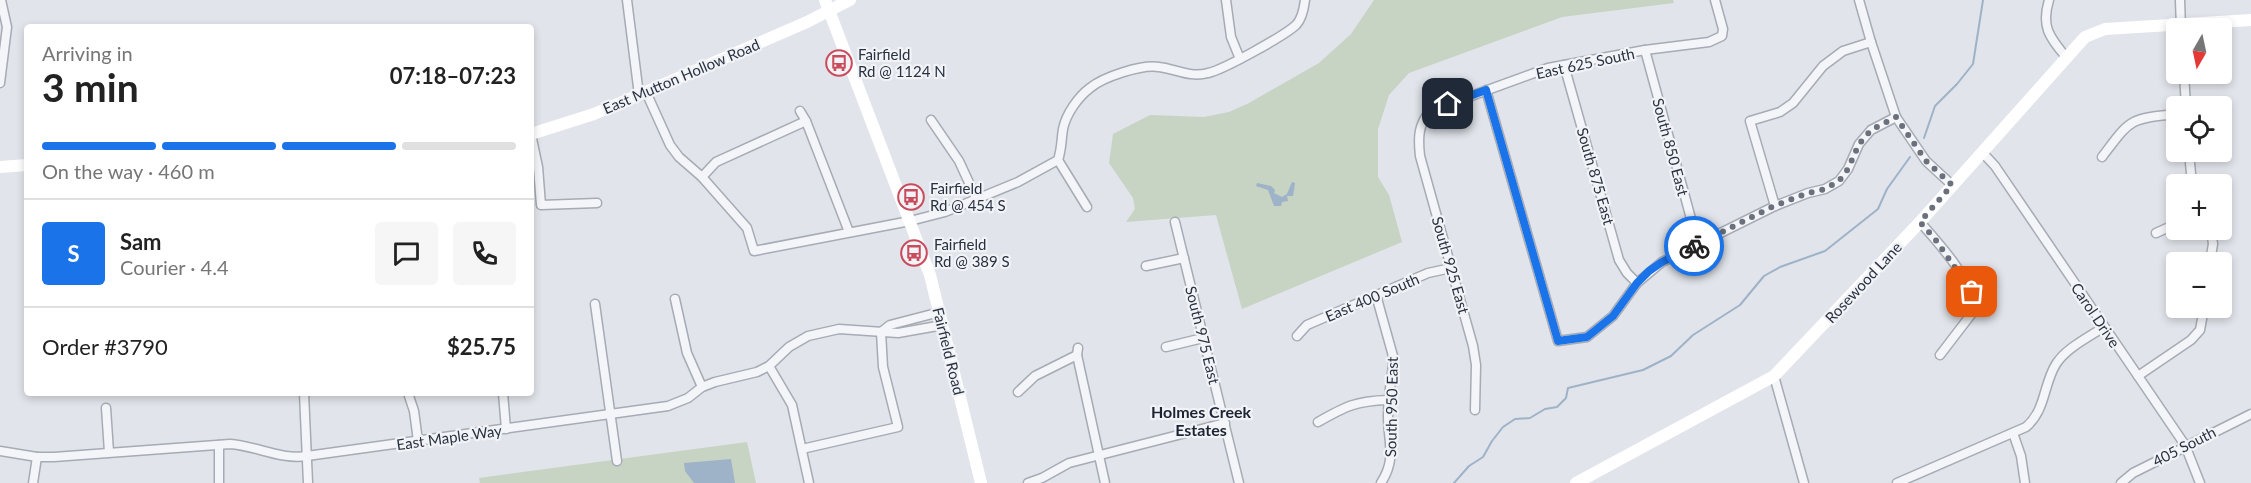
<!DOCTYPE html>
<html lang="en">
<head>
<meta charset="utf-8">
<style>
	body { margin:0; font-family:Lato,sans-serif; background:#f6f6f6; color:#222; height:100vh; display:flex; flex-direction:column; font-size:22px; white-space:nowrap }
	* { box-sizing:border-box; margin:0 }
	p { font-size:20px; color:#767676 }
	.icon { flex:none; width:33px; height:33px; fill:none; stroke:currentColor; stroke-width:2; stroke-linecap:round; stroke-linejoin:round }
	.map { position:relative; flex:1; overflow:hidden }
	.sheet { position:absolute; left:24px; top:24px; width:510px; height:372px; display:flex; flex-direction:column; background:#fff; border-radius:6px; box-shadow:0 3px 9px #0003 }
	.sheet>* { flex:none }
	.needle { width:39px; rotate:189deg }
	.tools { position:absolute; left:2166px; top:18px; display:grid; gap:12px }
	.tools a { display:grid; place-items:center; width:66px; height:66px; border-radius:6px; background:#fff; box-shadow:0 3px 9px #0003; font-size:30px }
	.pin { position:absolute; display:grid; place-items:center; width:51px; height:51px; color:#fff; margin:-26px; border-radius:12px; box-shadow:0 3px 9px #0006 }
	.courier { position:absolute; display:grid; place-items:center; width:60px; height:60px; margin:-30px; border:4px solid #1a73e8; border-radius:50%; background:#fff; color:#222; box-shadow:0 2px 8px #0007 }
	.overview em { font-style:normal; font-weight:700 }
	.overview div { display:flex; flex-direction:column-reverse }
	.overview { display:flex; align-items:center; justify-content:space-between; height:102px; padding:0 18px }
	h1 { font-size:39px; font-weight:700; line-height:45px }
	.bar { display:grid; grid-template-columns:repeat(4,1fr); gap:9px 6px; align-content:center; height:72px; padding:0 18px }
	.bar i { height:8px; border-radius:4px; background:#e0e0e0 }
	.bar .selected { background:#1a73e8 }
	.bar p { grid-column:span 4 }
	.line { display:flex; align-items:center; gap:15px; padding:0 18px; border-top:2px solid #e0e0e0 }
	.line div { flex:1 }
	.round { display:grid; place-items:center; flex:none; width:63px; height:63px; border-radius:6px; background:#f6f6f6 }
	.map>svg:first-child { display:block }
</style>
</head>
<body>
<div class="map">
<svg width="2251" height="483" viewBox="0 0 2251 483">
	<rect width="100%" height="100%" fill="#e1e4ea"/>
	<g fill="#c7d3c3">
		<path d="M1374,0H1673L1674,3L1562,17L1409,73L1389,95L1378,129V177L1389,195L1402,242L1242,309L1216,215L1126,222L1135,209L1133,198L1109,163L1113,134L1150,115L1204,117L1229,112L1249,103L1319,63L1351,34Z"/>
		<path d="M747,442L756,483H480L479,478Z"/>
	</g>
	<g fill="#9eb2c8">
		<path d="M1292,182L1295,183L1293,196H1287L1288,201L1282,202L1281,206H1274L1268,190L1256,186L1257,183L1271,186L1275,190L1274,193L1282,197L1287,194Z"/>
		<path d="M731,459L735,483H694L685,471L684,463Z"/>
	</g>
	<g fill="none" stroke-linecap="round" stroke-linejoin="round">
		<g stroke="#9eb2c8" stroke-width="2">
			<path d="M1924,138L1935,106L1957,84L1973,64L1983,0"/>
			<path d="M1454,483L1469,466L1483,457L1492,441L1503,427L1515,419L1530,418L1545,409L1557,407L1566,398L1568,388L1643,370L1671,356L1693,335L1740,305L1764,276L1780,267L1825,251L1878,209L1887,189L1910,157"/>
		</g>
		<g stroke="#a6abb4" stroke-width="11">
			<g id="street">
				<path d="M627,0L639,95"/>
				<path d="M1226,0L1231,37L1240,59"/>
				<path d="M1859,0L1871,42L1896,117L1926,161L1952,185"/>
				<path d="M2049,0C2041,26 2049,37 2066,57"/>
				<path d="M2180,0L2181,28"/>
				<path d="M1645,50L1693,226L1700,243"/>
				<path d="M1564,65L1619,260L1627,273L1637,283"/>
				<path d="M2184,74L2186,106"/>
				<path d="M0,83L7,27L1,0"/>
				<path d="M1486,90L1558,341L1587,337L1613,316L1637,283L1662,262L1775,206L1808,193L1825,189L1839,181L1848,169L1859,144L1871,130L1896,117"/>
				<path d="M646,92L670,145L679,157L702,177L747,228L754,251L910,221L945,212L1018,182L1058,160C1062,148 1061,141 1063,129C1066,114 1078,97 1090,88C1103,77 1142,64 1159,67C1176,69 1190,78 1208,73C1223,70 1284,36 1296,25C1302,19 1304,8 1305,0"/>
				<path d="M800,111L806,121L849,232"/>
				<path d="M931,120L959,161L977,200"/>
				<path d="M531,134L538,167L541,205L597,203"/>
				<path d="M1982,152L1995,166L2185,445L2200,483"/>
				<path d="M2189,152L2192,184"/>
				<path d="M2102,157C2131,119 2128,119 2176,114"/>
				<path d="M1058,160L1087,207"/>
				<path d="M702,177L716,162L806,121"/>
				<path d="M1775,206L1750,121L1780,112L1793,103L1823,66L1843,51L1871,42"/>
				<path d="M1175,222L1239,483"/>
				<path d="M1920,222C1941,246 1969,276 1976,308L1940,355"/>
				<path d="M2156,233L2176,224"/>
				<path d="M2210,262L2213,244L2211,230"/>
				<path d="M1146,266L1184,258"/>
				<path d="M1376,295L1393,356V365C1391,382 1388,398 1388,416C1388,443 1397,458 1381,483"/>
				<path d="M675,299L687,353L702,387"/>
				<path d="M595,304L617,461"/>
				<path d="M881,332L890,325L940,312"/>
				<path d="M1297,336L1307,325L1428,273L1451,268"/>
				<path d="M1166,347L1203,338"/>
				<path d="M1078,348L1077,355L1105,483"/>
				<path d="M769,366L792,405L809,483"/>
				<path d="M1774,376L1804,483"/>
				<path d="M2138,376L2191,340L2200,330L2204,308"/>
				<path d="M1018,392L1035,376L1077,355"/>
				<path d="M304,393L308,483"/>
				<path d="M408,393L414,411L418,441"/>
				<path d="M503,393L506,429"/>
				<path d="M106,408L109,452"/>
				<path d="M1475,410L1476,365L1473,346L1420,156C1418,138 1418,125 1430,111L1548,68L1645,50L1709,42L1722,36L1723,29L1715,0"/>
				<path d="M1318,422C1346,406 1356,401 1388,400"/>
				<path d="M2013,433L2021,456L2025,483"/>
				<path d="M802,449L898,427L883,367L881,332"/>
				<path d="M0,451L37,457H54L230,444C257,446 280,460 307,456L668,406L688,398L702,387L715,382L757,372L769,366L789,347L808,336L839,329L898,333L943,325"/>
				<path d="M33,483L37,457"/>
				<path d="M219,483V445"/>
				<path d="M1028,483L1042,478L1069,463L1225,423"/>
				<path d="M1897,483L2026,427C2046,410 2043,385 2056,364C2066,348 2089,337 2104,327"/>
				<path d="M2121,483L2133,473L2251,414"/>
			</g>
		</g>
		<use href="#street" stroke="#f4f5f8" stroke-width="8"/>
		<g stroke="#fff" stroke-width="12">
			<path d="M825,0L930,275L981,483"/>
			<path d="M531,134L594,114L646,92L807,22L850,0"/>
			<path d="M0,167L27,165"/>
			<path d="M1576,483L1774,376L1920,222L2085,37L2105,29L2251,20"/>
		</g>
	</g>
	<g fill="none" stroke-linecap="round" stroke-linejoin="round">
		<path stroke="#6a707c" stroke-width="6" stroke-dasharray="0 10.8" d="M1694,246L1774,206L1808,193L1825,189L1839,181L1848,169L1859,144L1871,130L1896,117L1926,161L1952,185L1920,222L1935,239L1972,292"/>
		<path stroke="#1a73e8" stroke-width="8" d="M1448,104L1486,90L1558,341L1587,337L1613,316L1637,283L1649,271L1662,262L1694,246"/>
	</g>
	<defs>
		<g id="bus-ring" transform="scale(1.35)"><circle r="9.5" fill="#f1f3f7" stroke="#ca4b5c" stroke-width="1.5"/><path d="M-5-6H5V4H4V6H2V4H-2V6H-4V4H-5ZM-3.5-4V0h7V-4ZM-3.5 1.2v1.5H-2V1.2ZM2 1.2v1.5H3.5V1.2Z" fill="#ca4b5c"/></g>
	</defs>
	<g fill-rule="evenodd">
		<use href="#bus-ring" x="839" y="63"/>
		<use href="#bus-ring" x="911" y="197"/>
		<use href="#bus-ring" x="914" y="253"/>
	</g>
	<g text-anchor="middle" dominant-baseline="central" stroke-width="4.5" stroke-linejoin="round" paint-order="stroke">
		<g font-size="15" fill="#2a3241" stroke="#f1f3f7" text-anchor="start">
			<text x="858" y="54">Fairfield<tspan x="858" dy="17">Rd @ 1124 N</tspan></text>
			<text x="930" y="188">Fairfield<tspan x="930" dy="17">Rd @ 454 S</tspan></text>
			<text x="934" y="244">Fairfield<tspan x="934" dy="17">Rd @ 389 S</tspan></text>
		</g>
		<g font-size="15" fill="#2a3241" stroke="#f1f3f7">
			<text transform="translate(1585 63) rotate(-12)">East 625 South</text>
			<text transform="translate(681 76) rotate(-23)">East Mutton Hollow Road</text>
			<text transform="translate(1671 147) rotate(75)">South 850 East</text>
			<text transform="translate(1596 176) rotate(74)">South 875 East</text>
			<text transform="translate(1451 265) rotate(74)">South 925 East</text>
			<text transform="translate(1863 282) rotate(-47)">Rosewood Lane</text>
			<text transform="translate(1372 297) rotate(-23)">East 400 South</text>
			<text transform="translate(2096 315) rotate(56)">Carol Drive</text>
			<text transform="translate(1203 335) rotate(76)">South 975 East</text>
			<text transform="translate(949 351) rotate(76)">Fairfield Road</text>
			<text transform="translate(1391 407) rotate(-89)">South 950 East</text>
			<text transform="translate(449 437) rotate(-8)">East Maple Way</text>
			<text transform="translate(2184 446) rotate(-27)">405 South</text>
		</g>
		<g font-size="16" font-weight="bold" fill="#1c2332" stroke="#f1f3f7">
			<text x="1201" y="411">Holmes Creek<tspan x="1201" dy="18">Estates</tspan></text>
		</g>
	</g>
</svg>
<div class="tools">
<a><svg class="needle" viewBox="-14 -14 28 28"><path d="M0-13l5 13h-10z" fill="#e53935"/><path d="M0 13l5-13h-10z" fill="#767676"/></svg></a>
<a><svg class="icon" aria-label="locate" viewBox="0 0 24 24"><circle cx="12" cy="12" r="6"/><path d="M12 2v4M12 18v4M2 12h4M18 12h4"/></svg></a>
<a>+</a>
<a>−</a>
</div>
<div class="pin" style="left:1972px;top:292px;background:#ea580c"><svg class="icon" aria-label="bag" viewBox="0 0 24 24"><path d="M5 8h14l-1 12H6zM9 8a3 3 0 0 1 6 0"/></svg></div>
<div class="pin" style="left:1448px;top:104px;background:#1f2937"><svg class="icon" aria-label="home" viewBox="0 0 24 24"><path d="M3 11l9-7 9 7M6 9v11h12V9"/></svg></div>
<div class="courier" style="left:1694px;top:246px"><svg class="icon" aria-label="bike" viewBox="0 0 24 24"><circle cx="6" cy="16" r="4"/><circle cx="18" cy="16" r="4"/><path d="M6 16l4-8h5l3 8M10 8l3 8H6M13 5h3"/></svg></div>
<section class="sheet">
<div class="overview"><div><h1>3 min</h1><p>Arriving in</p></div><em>07:18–07:23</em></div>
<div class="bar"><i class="selected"></i><i class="selected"></i><i class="selected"></i><i></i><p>On the way · 460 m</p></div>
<div class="line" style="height:108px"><b class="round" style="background:#1a73e8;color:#fff">S</b><div><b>Sam</b><p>Courier · 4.4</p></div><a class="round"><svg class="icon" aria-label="chat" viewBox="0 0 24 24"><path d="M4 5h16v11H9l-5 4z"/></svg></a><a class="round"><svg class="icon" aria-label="phone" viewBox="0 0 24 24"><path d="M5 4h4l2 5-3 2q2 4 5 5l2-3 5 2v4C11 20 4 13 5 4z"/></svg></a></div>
<div class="line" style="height:78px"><div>Order #3790</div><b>$25.75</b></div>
</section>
</div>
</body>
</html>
